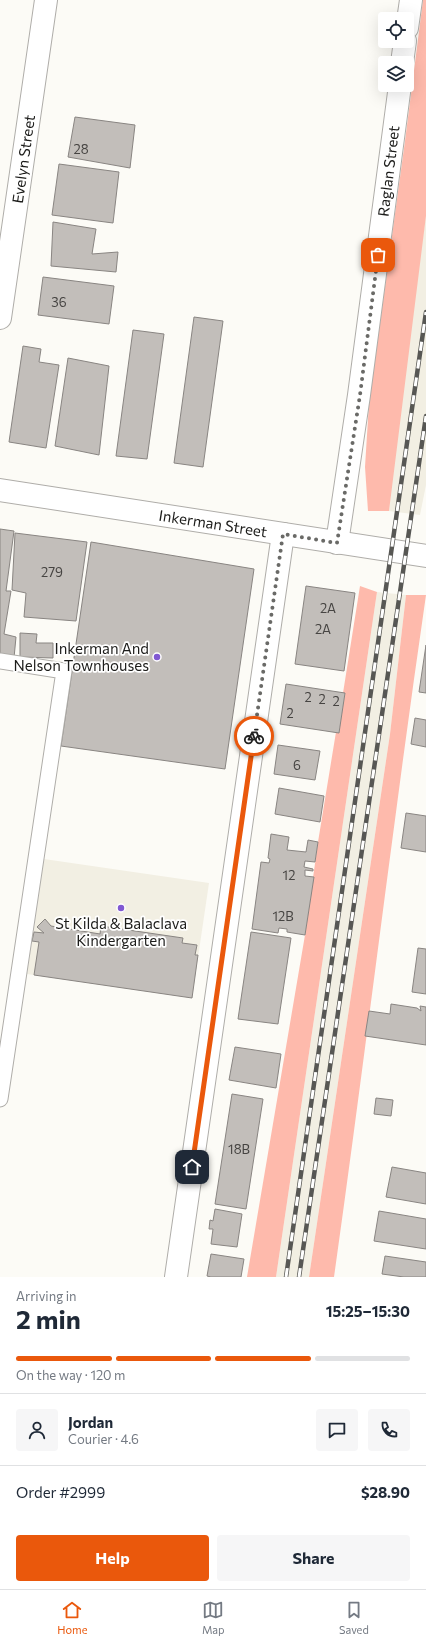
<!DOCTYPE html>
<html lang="en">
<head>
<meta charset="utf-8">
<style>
	body { margin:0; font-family:Commissioner,sans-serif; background:#f6f6f7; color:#1f2937; height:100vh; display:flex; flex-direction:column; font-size:15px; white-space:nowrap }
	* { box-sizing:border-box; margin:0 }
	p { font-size:13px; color:#747a83 }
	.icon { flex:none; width:22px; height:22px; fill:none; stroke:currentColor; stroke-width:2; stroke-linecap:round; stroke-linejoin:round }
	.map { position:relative; height:1277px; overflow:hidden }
	.side { display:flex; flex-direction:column; background:#fff; flex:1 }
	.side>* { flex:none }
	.buttons { position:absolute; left:378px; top:12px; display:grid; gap:8px }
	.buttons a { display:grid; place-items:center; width:36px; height:36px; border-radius:4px; background:#fff; box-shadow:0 4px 16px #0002; font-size:20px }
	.pin { position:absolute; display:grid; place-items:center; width:34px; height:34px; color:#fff; margin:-17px; border-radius:8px; box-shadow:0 2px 6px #0006 }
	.courier { position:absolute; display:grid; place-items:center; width:40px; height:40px; margin:-20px; border:3px solid #ea580c; border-radius:50%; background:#fff; color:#222; box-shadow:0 1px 5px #0007 }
	.head em { font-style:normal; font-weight:700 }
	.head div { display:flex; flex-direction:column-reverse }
	.head { display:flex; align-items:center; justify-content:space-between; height:68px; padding:0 16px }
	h1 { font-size:26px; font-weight:700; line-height:30px }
	.bar { display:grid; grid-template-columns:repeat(4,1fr); gap:6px 4px; align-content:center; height:48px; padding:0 16px }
	.bar i { height:5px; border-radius:3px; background:#e0e1e3 }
	.bar .active { background:#ea580c }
	.bar p { grid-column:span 4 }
	.line { display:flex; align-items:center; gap:10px; padding:0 16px; border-top:1px solid #e0e1e3 }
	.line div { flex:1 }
	.round { display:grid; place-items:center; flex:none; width:42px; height:42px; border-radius:4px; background:#f6f6f7 }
	.cta { display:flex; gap:8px; margin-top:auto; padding:8px 16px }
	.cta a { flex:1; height:46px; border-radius:4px; background:#ea580c; color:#fff; font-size:16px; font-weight:700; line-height:46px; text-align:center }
	.cta a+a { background:#f6f6f7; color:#1f2937 }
	.tab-bar { display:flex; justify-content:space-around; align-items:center; height:56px; border-top:1px solid #e0e1e3; background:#fff; font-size:11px; color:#747a83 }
	.tab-bar a { display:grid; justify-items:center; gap:2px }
	.tab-bar .active { color:#ea580c }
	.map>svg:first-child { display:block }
</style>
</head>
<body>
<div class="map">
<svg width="426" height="1277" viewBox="0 0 426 1277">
	<rect width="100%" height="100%" fill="#fcfbf6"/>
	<g fill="#f2efe3">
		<path d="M426,216V485L420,515L389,511L399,400Z"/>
		<path d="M377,592L406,595L390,734L309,1277H276Z"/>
		<path d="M44,859L209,883L192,998L27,974Z"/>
	</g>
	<g fill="#febaac">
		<path d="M423,0H426V216L389,511H368L365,467L369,403L405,141Z"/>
		<path d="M360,586L377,592L276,1277H247L305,935L318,842L336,732H339L345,693H343Z"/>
		<path d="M406,595H426C393,822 366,1050 334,1277H309L390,734Z"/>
	</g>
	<g fill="#c2beba" stroke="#898582">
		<path d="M75,117L135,125L130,168L68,157Z"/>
		<path d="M59,164L119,172L113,223L52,215Z"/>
		<path d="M53,222L96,229L92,254L118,252L116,272L51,266Z"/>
		<path d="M43,277L114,286L109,324L38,315Z"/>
		<path d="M194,317L223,321L203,467L174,463Z"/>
		<path d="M133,330L164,334L147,459L116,456Z"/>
		<path d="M23,346L41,349L39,362L59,365L46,448L9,442Z"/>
		<path d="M68,358L109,366L99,455L55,446Z"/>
		<path d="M0,529L14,531L6,591H11L4,634L16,637L14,658L0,656Z"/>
		<path d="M15,533L87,542L76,621L24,617L26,593L12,590Z"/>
		<path d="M91,542L254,569L225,769L61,746Z"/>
		<path d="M306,586L355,593L344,671L295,664Z"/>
		<path d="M20,633L37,634L36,643H53V658L20,657Z"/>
		<path d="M426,645V693L419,692Z"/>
		<path d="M286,684L345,693L339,733L280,724Z"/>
		<path d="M415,718L426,720V747L411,744Z"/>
		<path d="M278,745L320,751L315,780L274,774Z"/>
		<path d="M279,788L324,796L320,822L275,814Z"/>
		<path d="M406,813L426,816V852L401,848Z"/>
		<path d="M271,834L289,837L287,850L306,852L308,840L318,842L315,862L305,861L304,867L313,869V871L305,870V876L314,877L305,935L287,932V929L279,928L278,933L252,929L261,862L269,863L270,859L268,858Z"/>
		<path d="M45,919L51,926L100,934L101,926L183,938L182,943L197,945L195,955H198L192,998L34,975L39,942L32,941L34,932L44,933L37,927Z"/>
		<path d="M251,932L291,938L278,1024L238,1019Z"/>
		<path d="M418,948L426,949V994L412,992Z"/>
		<path d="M391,1004L417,1008L421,1011L420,1006L426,1007V1045L365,1036L369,1011L390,1014Z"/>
		<path d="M235,1047L281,1054L276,1088L229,1080Z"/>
		<path d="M232,1094L263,1099L246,1209L215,1204Z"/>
		<path d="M376,1098L393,1100L391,1116L374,1114Z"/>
		<path d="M392,1167L426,1173V1204L386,1197Z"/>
		<path d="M215,1209L242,1214L237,1247L211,1244L213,1229H209L210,1220L213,1221Z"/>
		<path d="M379,1211L426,1219V1249L374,1241Z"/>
		<path d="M211,1254L244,1259L241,1277H211L207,1276Z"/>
		<path d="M385,1256L426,1262V1277H404L382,1274Z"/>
	</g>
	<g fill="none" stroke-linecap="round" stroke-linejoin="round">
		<g stroke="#afada9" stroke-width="17">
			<path id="service" d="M0,661L64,671L0,1099"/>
		</g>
		<g stroke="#afada9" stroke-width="24">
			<g id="minor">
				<path d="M407,28L411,0"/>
				<path d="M402,63L405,41"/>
				<path d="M0,318L46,0"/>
				<path d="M337,543L359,395L400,85"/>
				<path d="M176,1277L283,534"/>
			</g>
		</g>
		<g stroke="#afada9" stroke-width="24">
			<path id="tertiary" d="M0,490L426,556"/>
		</g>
		<use href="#service" stroke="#fff" stroke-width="15"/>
		<use href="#minor" stroke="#fff" stroke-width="22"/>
		<use href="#tertiary" stroke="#fff" stroke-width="22"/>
		<g stroke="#575754" stroke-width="4.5">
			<g id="rail">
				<path d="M286,1277L426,312"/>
				<path d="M299,1277L426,416"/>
			</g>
		</g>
		<use href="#rail" stroke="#fff" stroke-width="3" stroke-dasharray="9" stroke-linecap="butt"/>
	</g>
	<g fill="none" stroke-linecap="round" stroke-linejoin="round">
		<path stroke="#6a6a67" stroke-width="4" stroke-dasharray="0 7.2" d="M254,736L283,534L337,543L360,395L378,255"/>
		<path stroke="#ea580c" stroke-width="5" d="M192,1167L254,736"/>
	</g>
	<g fill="#8058d2" stroke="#fff" stroke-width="1.5">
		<circle cx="157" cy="657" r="4"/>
		<circle cx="121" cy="908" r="4"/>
	</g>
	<g text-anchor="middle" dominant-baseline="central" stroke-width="3.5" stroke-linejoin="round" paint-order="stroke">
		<g font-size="13" fill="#464442">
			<text x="81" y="149">28</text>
			<text x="59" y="302">36</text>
			<text x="52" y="572">279</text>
			<text x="328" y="608">2A</text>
			<text x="323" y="629">2A</text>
			<text x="308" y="697">2</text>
			<text x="322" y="699">2</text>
			<text x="336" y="701">2</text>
			<text x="290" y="713">2</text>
			<text x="297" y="765">6</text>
			<text x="289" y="875">12</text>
			<text x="283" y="916">12B</text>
			<text x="239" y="1149">18B</text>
		</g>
		<g font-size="15" fill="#1c1c1a" stroke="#fff">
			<text transform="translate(23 159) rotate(-82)">Evelyn Street</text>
			<text transform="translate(388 171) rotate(-83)">Raglan Street</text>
			<text transform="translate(213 523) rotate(9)">Inkerman Street</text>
		</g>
		<g font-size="15" fill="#1c1c1a" stroke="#fff" text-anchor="end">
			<text x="149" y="648">Inkerman And<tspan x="149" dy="17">Nelson Townhouses</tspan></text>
			<text x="121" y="923" text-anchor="middle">St Kilda &amp; Balaclava<tspan x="121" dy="17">Kindergarten</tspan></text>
		</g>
	</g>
</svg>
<div class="buttons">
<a><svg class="icon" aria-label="locate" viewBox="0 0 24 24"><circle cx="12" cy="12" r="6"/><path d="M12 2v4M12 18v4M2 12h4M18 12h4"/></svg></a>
<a><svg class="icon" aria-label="layers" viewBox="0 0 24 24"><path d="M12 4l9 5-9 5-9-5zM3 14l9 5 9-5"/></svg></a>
</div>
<div class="pin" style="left:378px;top:255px;background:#ea580c"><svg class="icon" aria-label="bag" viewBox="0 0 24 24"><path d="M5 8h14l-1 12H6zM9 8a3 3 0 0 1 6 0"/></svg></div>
<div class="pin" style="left:192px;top:1167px;background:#1f2937"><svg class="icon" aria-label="home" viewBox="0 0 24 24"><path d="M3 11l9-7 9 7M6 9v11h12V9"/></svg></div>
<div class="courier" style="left:254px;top:736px"><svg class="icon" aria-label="bike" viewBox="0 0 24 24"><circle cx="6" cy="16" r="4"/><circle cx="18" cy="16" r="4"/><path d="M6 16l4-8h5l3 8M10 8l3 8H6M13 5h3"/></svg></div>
</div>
<section class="side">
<div class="head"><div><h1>2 min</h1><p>Arriving in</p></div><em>15:25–15:30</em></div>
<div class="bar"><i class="active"></i><i class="active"></i><i class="active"></i><i></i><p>On the way · 120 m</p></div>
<div class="line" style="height:72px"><a class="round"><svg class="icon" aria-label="person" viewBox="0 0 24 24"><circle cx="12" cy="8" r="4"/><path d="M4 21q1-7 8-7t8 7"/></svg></a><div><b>Jordan</b><p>Courier · 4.6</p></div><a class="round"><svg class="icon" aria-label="chat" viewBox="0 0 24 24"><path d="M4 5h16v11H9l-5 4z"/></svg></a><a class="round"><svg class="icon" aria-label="phone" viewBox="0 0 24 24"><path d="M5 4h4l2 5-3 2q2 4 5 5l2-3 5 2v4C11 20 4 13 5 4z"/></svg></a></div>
<div class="line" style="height:52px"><div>Order #2999</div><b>$28.90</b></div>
<div class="cta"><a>Help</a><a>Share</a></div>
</section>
<nav class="tab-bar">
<a class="active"><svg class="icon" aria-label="home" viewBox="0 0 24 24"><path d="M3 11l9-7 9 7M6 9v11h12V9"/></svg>Home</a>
<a><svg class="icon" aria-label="map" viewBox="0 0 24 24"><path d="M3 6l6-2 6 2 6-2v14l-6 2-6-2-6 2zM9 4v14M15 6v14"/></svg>Map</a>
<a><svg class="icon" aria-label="saved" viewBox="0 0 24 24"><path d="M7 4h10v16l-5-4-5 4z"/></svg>Saved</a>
</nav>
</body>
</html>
